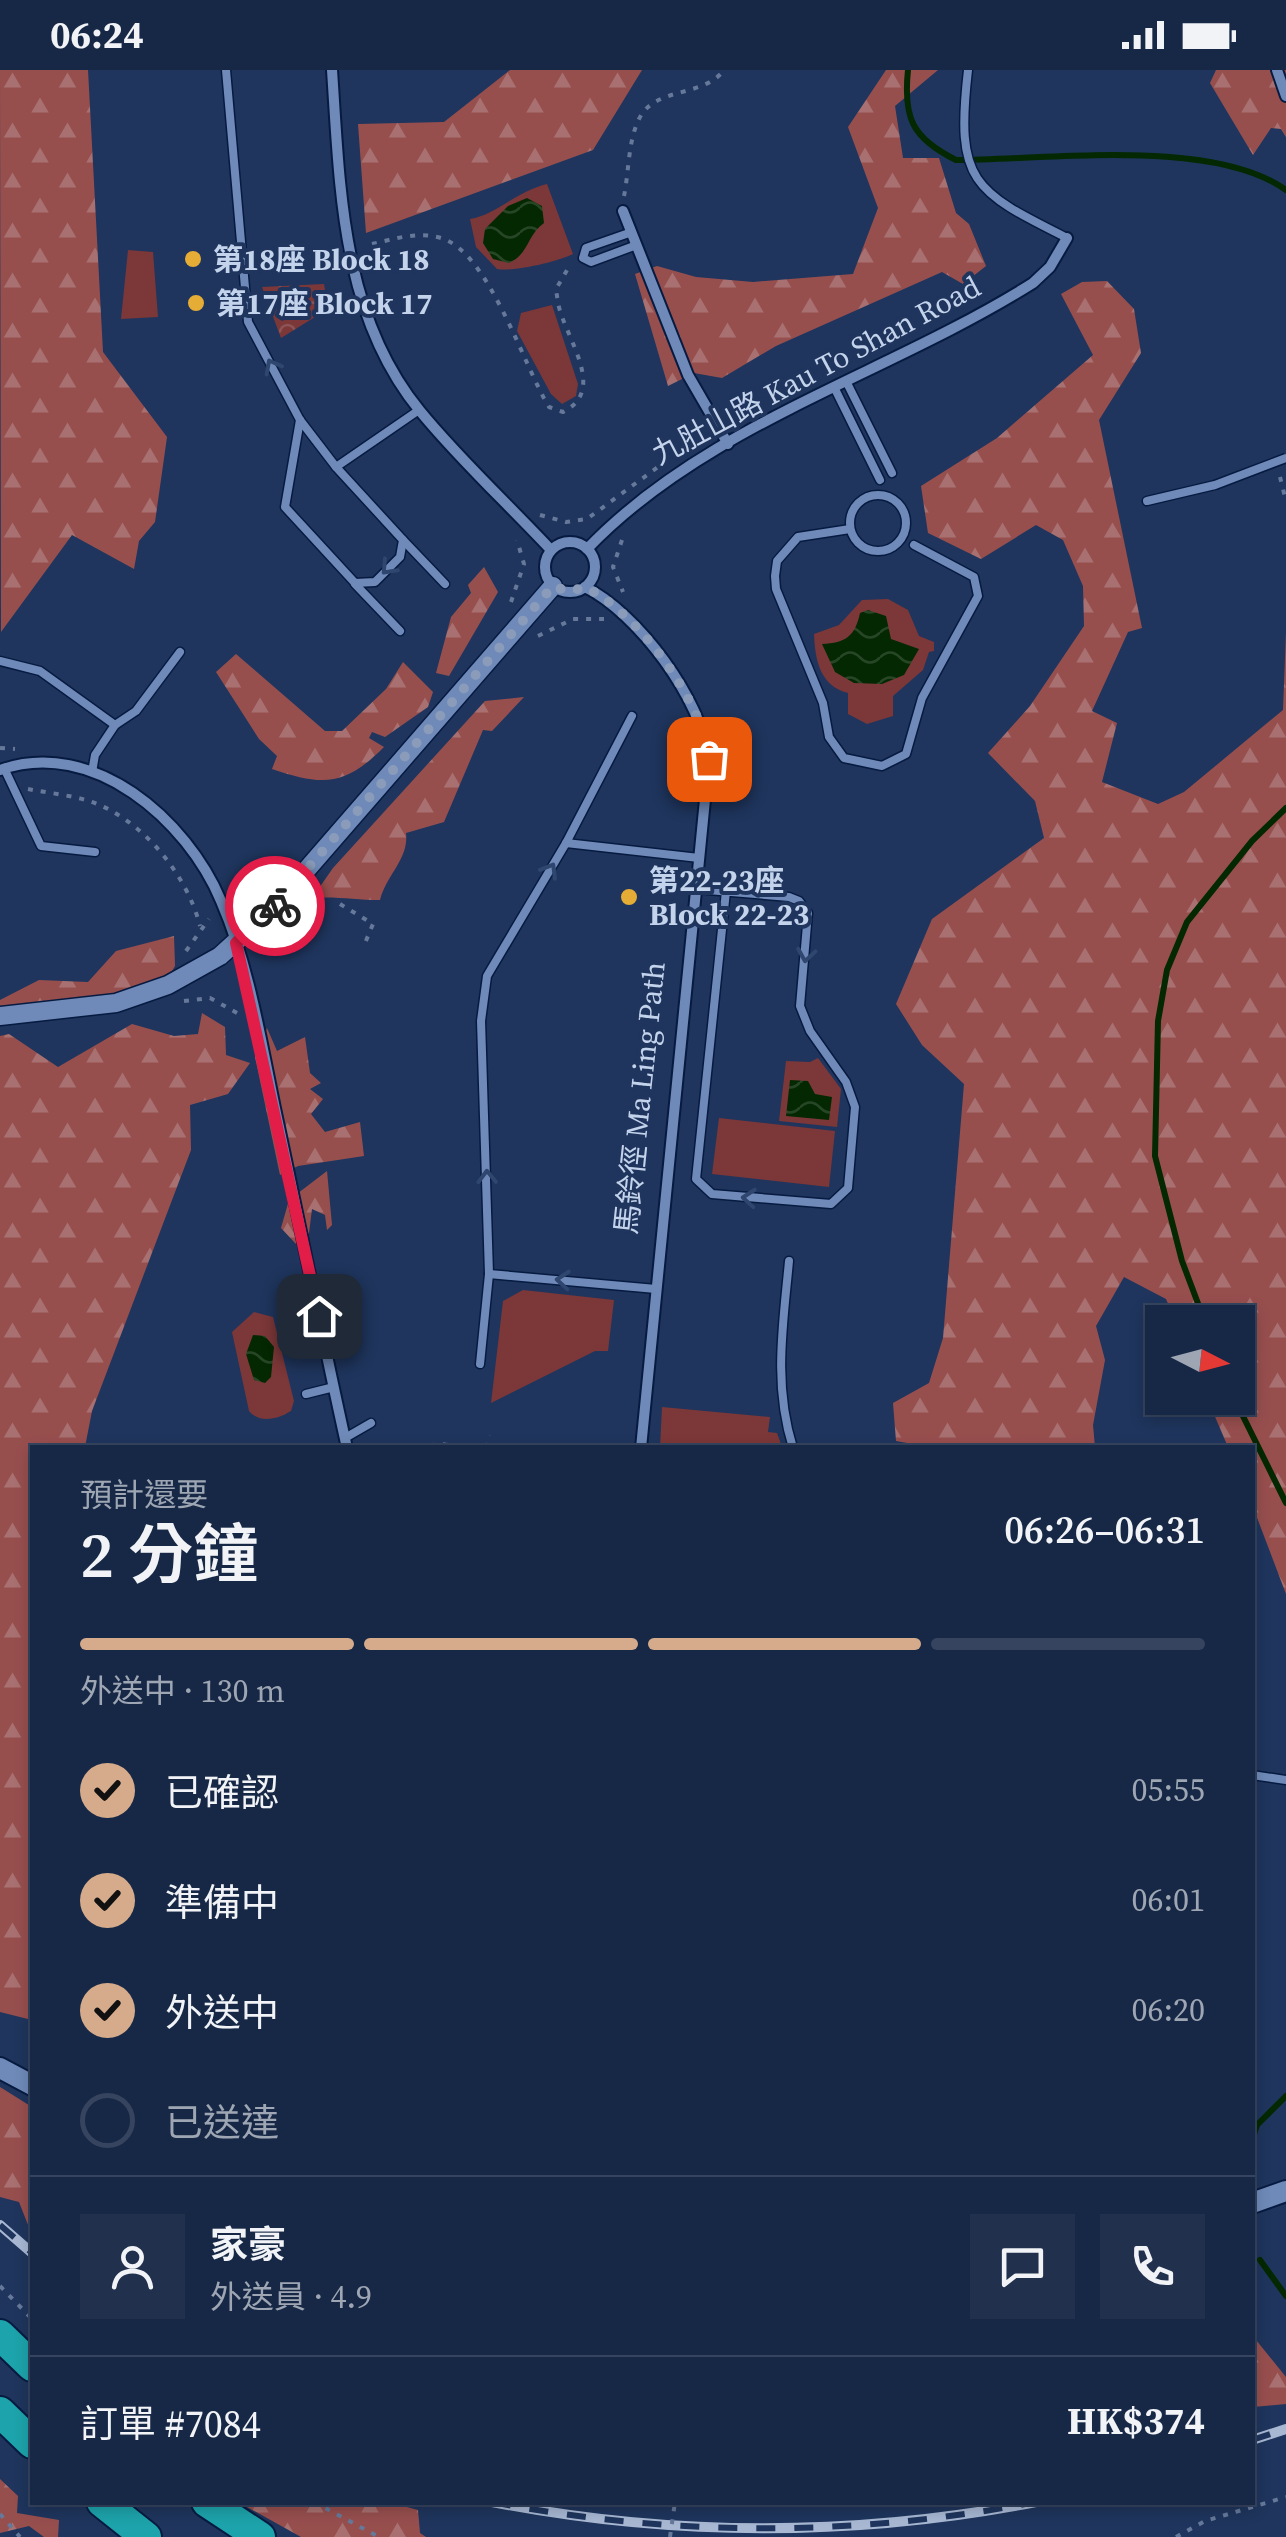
<!DOCTYPE html>
<html lang="zh-TW">
<head>
<meta charset="utf-8">
<style>
	body { margin:0; font-family:"Source Serif 4","Noto Sans TC",serif; background:#20304d; color:#f1f3f6; height:100vh; display:flex; flex-direction:column; font-size:38px; white-space:nowrap }
	* { box-sizing:border-box; margin:0 }
	p { font-size:32px; color:#9ea6b3 }
	.icon { flex:none; width:55px; height:55px; fill:none; stroke:currentColor; stroke-width:2; stroke-linecap:round; stroke-linejoin:round }
	.map { position:relative; flex:1; overflow:hidden }
	.sheet { position:absolute; left:30px; top:1375px; width:1225px; height:1060px; display:flex; flex-direction:column; background:#172846; border-radius:0px; box-shadow:0 5px 15px #0003,0 0 0 2px #36445f }
	.sheet>* { flex:none }
	.needle { width:65px; rotate:96deg }
	.fabs { position:absolute; left:1145px; top:1235px; display:grid; gap:20px }
	.fabs a { display:grid; place-items:center; width:110px; height:110px; border-radius:0px; background:#172846; box-shadow:0 5px 15px #0003,0 0 0 2px #36445f; font-size:50px }
	.pin { position:absolute; display:grid; place-items:center; width:85px; height:85px; color:#fff; margin:-42px; border-radius:20px; box-shadow:0 5px 15px #0006 }
	.courier { position:absolute; display:grid; place-items:center; width:100px; height:100px; margin:-50px; border:8px solid #e11d48; border-radius:50%; background:#fff; color:#222; box-shadow:0 2px 12px #0007 }
	.overview em { font-style:normal; font-weight:600 }
	.overview div { display:flex; flex-direction:column-reverse }
	.overview { display:flex; align-items:center; justify-content:space-between; height:170px; padding:0 50px }
	h1 { font-size:65px; font-weight:600; line-height:75px }
	.bar { display:grid; grid-template-columns:repeat(4,1fr); gap:15px 10px; align-content:center; height:120px; padding:0 50px }
	.bar i { height:12px; border-radius:8px; background:#36445f }
	.bar .selected { background:#d6ab8b }
	.bar p { grid-column:span 4 }
	.line { display:flex; align-items:center; gap:25px; padding:0 50px; border-top:2px solid #36445f }
	.line div { flex:1 }
	.round { display:grid; place-items:center; flex:none; width:105px; height:105px; border-radius:0px; background:#20304d }
	ol { padding:0 50px; list-style:none }
	li { display:flex; align-items:center; gap:30px; height:110px }
	li p { margin-inline-start:auto }
	li .icon { padding:10px; border-radius:50%; background:#d6ab8b; color:#111; stroke-width:4 }
	li:last-child { color:#9ea6b3 }
	li i { width:55px; height:55px; border:5px solid #36445f; border-radius:50% }
	.status { display:flex; justify-content:space-between; align-items:center; height:70px; padding:0 50px; background:#172846; direction:ltr }
	.status svg { height:28px; fill:currentColor }
	.map>svg:first-child { display:block }
</style>
</head>
<body>
<div class="status"><b>06:24</b><svg viewBox="0 0 49 12"><path d="M0 12V9h3v3zM5 12V6h3v6zM10 12V3h3v9zM15 12V0h3v12zM26 1h20v11H26zM47 4h2v5h-2z"/></svg></div>
<div class="map">
<svg width="1286" height="2467" viewBox="0 0 1286 2467">
	<defs>
		<pattern id="forest-firs" width="22" height="20" patternUnits="userSpaceOnUse" patternTransform="scale(2.5)"><rect width="22" height="20" fill="#974f4e"/><path d="M5 1l3.5 6h-7zM16 11l3.5 6h-7z" fill="#a87070"/></pattern>
		<pattern id="park-crowns" width="20" height="18" patternUnits="userSpaceOnUse" patternTransform="scale(2.5)"><rect width="20" height="18" fill="#7c3738"/><path d="M2 6a3 3 0 1 1 6 0M12 15a3 3 0 1 1 6 0" fill="none" stroke="#8d5355"/></pattern>
		<pattern id="water-waves" width="16" height="10" patternUnits="userSpaceOnUse" patternTransform="scale(2.5)"><rect width="16" height="10" fill="#042801"/><path d="M0 5q4-4 8 0t8 0" fill="none" stroke="#274626"/></pattern>
	</defs>
	<rect width="100%" height="100%" fill="#1f355d"/>
	<g fill="#7c3738">
		<path d="M547,114L573,184C557,192 513,202 497,199L476,177L470,149C496,145 515,122 547,114Z"/>
		<path d="M128,180L153,182L158,247L121,249Z"/>
		<path d="M552,235L578,314L576,326L562,334L551,324L517,261L521,243Z"/>
		<path d="M888,529L908,540L919,566L934,572V581L929,582L923,600L893,626V646L867,654L848,644V623C820,616 815,590 814,564L839,555L862,530Z"/>
		<path d="M818,988L841,1019L837,1057L779,1051L786,991L810,992Z"/>
		<path d="M719,1048L835,1061L829,1117L712,1104Z"/>
		<path d="M523,1220L614,1230L608,1281H595L491,1333L503,1231Z"/>
		<path d="M254,1242L273,1247L294,1331L291,1341C278,1349 260,1354 249,1341L232,1262Z"/>
		<path d="M662,1337L770,1347L768,1362L777,1363L782,1377L660,1378Z"/>
	</g>
	<g fill="url(#forest-firs)">
		<path d="M0,0H88L103,282L167,367L155,452L139,471L134,499L72,465L1,562Z"/>
		<path d="M510,0H642L593,80L366,163L358,54L444,52Z"/>
		<path d="M886,0H938L895,36L903,88H939L956,143L969,154L986,196L963,214L942,202L776,276L722,308L694,303L668,316L635,204L657,196L696,207L753,212L853,204L878,138L848,57Z"/>
		<path d="M1216,0H1286V67L1281,59L1271,58L1253,85L1210,13Z"/>
		<path d="M1107,211L1134,239L1141,283L1099,350L1142,558L1128,562L1092,641L1117,653L1102,712L1158,734L1184,722L1283,640L1286,563V1524L1253,1437L1252,1378L1228,1377L1207,1328H1238V1252H1176L1166,1229L1124,1207L1096,1256L1105,1290L1093,1355L1095,1377L935,1378L896,1371L893,1333L929,1313L943,1268L964,1014L922,975L896,934L932,849L1044,768L1035,731L988,683L1030,636L1084,556L1083,516L1063,470L1036,455L981,489L928,463L921,416L997,368L1093,285L1061,224L1082,212Z"/>
		<path d="M484,497L498,522L449,606L436,603L451,547L471,523L468,515Z"/>
		<path d="M236,584L325,661H342L386,619L403,592L433,622L428,637L385,667L372,662L369,668L384,677C344,717 323,716 272,699L277,686L259,669L216,602Z"/>
		<path d="M524,627L492,661L483,660L444,752L406,763C409,789 386,805 380,830C356,830 336,826 312,828L333,798L485,631Z"/>
		<path d="M174,866L175,896L168,908L67,941L38,933L0,946V930L39,910L88,912L116,881Z"/>
		<path d="M202,943L225,957L226,985L250,993L228,1024L190,1035L191,1080L92,1341L85,1377L32,1378V1950L0,1942V966L9,964L58,997L132,954L174,966L198,964Z"/>
		<path d="M267,958L277,981L305,967L310,1003L321,1013L310,1019L323,1029L311,1044L325,1062L360,1052L364,1086L298,1096L280,1105L255,987Z"/>
		<path d="M327,1101L332,1155L327,1160L325,1145L312,1139L309,1163L296,1174L281,1158L289,1130Z"/>
		<path d="M0,2017L32,2037V2165L19,2132L0,2127Z"/>
		<path d="M1252,2265L1286,2307V2334L1253,2337Z"/>
		<path d="M0,2409L18,2426L17,2443L59,2450L58,2467H44L29,2456L0,2463Z"/>
		<path d="M240,2433L388,2432L418,2440L420,2463L426,2467H301Z"/>
	</g>
	<path fill="url(#park-crowns)" d="M324,214L328,239L281,268L262,217Z"/>
	<g fill="url(#water-waves)">
		<path d="M527,128L542,136L544,153C527,165 529,184 509,193L493,189L483,173L485,159L508,136Z"/>
		<path d="M868,540L886,546L891,569L919,579L904,605L882,614L854,613L835,602L822,574C846,573 855,566 860,543Z"/>
		<path d="M790,1010L808,1011L815,1024L832,1027L829,1050L786,1046Z"/>
		<path d="M253,1265L265,1266L274,1277L271,1307L265,1313L254,1310L246,1284Z"/>
	</g>
	<g fill="none" stroke-linecap="round" stroke-linejoin="round">
		<g stroke="#042801" stroke-width="6">
			<path d="M908,0C903,48 912,68 956,90C1047,90 1212,67 1286,120"/>
			<path d="M1205,1252L1182,1191L1155,1086L1158,951L1167,900L1187,852L1252,771L1286,738"/>
			<path d="M1234,1328L1286,1433"/>
			<path d="M1252,2070L1257,2055L1286,2026"/>
			<path d="M1260,2190L1286,2226"/>
		</g>
		<g stroke="#071b41" stroke-width="11">
			<g id="service">
				<path d="M226,0L248,252L300,350L336,397L419,340"/>
				<path d="M968,0C955,112 973,121 1067,168"/>
				<path d="M629,163L586,178L583,188L591,192L634,176"/>
				<path d="M847,313L892,403"/>
				<path d="M835,319L880,410"/>
				<path d="M300,350L285,437L355,513L375,512L400,487L403,470L336,397"/>
				<circle cx="878" cy="453" r="28"/>
				<path d="M1147,431L1215,415"/>
				<path d="M850,459L798,467L777,491L775,506L776,519L823,633L829,667L844,688L882,696L906,684L922,628L978,526L974,507L914,475"/>
				<path d="M403,470L445,514"/>
				<path d="M355,514L400,561"/>
				<path d="M0,591L40,601L115,655L95,685L92,702"/>
				<path d="M115,655L136,641L180,582"/>
				<path d="M4,698L41,776L95,782"/>
				<path d="M566,773L699,788"/>
				<path d="M696,819L789,827L799,831L808,843L800,936L810,961L846,1012L855,1037L848,1118L831,1134L712,1124L696,1109L726,821"/>
				<path d="M789,1191C783,1256 773,1314 793,1378"/>
				<path d="M489,1204L656,1219"/>
				<path d="M480,1294L489,1204L481,951L487,906L566,773L632,646"/>
				<path d="M306,1324L334,1317"/>
				<path d="M345,1368L371,1353"/>
				<path d="M1252,1705L1286,1710"/>
			</g>
		</g>
		<g stroke="#071b41" stroke-width="14">
			<g id="minor">
				<path d="M332,0C340,118 341,245 420,341C460,390 508,434 551,480"/>
				<path d="M1277,0L1286,26"/>
				<path d="M623,141L688,305L728,374"/>
				<circle cx="570" cy="497" r="25"/>
				<path d="M587,479C708,353 887,305 1033,213L1050,197L1067,168"/>
				<path d="M585,517C638,543 702,630 709,689L641,1378"/>
				<path d="M0,700C93,667 187,750 221,831C250,898 261,972 276,1043C300,1155 322,1266 347,1378"/>
			</g>
		</g>
		<g stroke="#071b41" stroke-width="21">
			<path id="tertiary" d="M0,946L116,933L168,915L220,886L276,835L553,516"/>
		</g>
		<g stroke="#071b41" stroke-width="24">
			<g id="secondary">
				<path d="M0,1998L32,2015"/>
				<path d="M1252,2133L1286,2121"/>
			</g>
		</g>
		<g stroke="#071b41" stroke-width="34">
			<g id="motorway">
				<path d="M0,2265L32,2296"/>
				<path d="M0,2342L32,2373"/>
				<path d="M102,2432L146,2467"/>
				<path d="M207,2432L260,2467"/>
			</g>
		</g>
		<g stroke="#66799a" stroke-width="4" stroke-dasharray="5 8" stroke-linecap="butt">
			<path d="M624,126C629,102 628,71 639,49C655,16 703,28 724,0"/>
			<path d="M372,174C394,169 418,161 441,168C489,182 524,297 549,337L563,342C608,320 565,268 558,233L556,219L570,195"/>
			<path d="M1280,407L1286,431"/>
			<path d="M540,445L566,452L587,449L692,372L701,358"/>
			<path d="M622,470L613,497L623,522"/>
			<path d="M511,532L524,494L517,470"/>
			<path d="M538,566L573,549H604"/>
			<path d="M0,678L15,679"/>
			<path d="M28,719C48,723 70,725 89,731C141,748 187,804 200,856"/>
			<path d="M236,827L244,821L264,818"/>
			<path d="M340,834L373,854L363,878"/>
			<path d="M186,881L209,849"/>
			<path d="M184,931L210,928L239,944"/>
			<path d="M434,1378L435,1373L466,1378"/>
			<path d="M487,1378L489,1365"/>
			<path d="M0,2216L32,2249"/>
			<path d="M314,2432L379,2467"/>
			<path d="M0,2444L20,2467"/>
			<path d="M1176,2467L1205,2451L1286,2427"/>
		</g>
		<use href="#service" stroke="#6f8ab8" stroke-width="8"/>
		<use href="#minor" stroke="#6f8ab8" stroke-width="10"/>
		<use href="#tertiary" stroke="#6f8ab8" stroke-width="18"/>
		<use href="#secondary" stroke="#6f8ab8" stroke-width="20"/>
		<use href="#motorway" stroke="#1da3ab" stroke-width="30"/>
		<g stroke="#a8b8d3" stroke-width="10">
			<g id="rail">
				<path d="M0,2155L32,2183"/>
				<path d="M1252,2370L1286,2359"/>
				<path d="M492,2432C671,2467 856,2467 1036,2432"/>
			</g>
		</g>
		<use href="#rail" stroke="#1f355d" stroke-width="6" stroke-dasharray="19" stroke-linecap="butt"/>
		<g stroke="#071b41" stroke-width="11" stroke-linecap="butt">
			<path id="service-bridge" d="M1215,415L1286,388"/>
		</g>
		<path stroke="#66799a" stroke-width="4" stroke-dasharray="5 8" stroke-linecap="butt" d="M670,2467L675,2432"/>
		<use href="#service-bridge" stroke="#6f8ab8" stroke-width="8"/>
	</g>
	<defs><path id="oneway-chevron" d="M-2-3.5L2.5 0L-2 3.5" fill="none" stroke-width="1.6" stroke-linecap="round" stroke-linejoin="round" transform="scale(2.5)"/></defs>
	<g stroke="#2f466f">
		<use href="#oneway-chevron" transform="translate(272 296) rotate(-118)"/>
		<use href="#oneway-chevron" transform="translate(388 498) rotate(133)"/>
		<use href="#oneway-chevron" transform="translate(550 800) rotate(-59)"/>
		<use href="#oneway-chevron" transform="translate(806 885) rotate(99)"/>
		<use href="#oneway-chevron" transform="translate(487 1107) rotate(-91)"/>
		<use href="#oneway-chevron" transform="translate(749 1128) rotate(-175)"/>
		<use href="#oneway-chevron" transform="translate(563 1210) rotate(-175)"/>
	</g>
	<g fill="none" stroke-linecap="round" stroke-linejoin="round">
		<path stroke="#8a9cba" stroke-width="10" stroke-dasharray="0 18" d="M275,836L553,516L569,522L585,517C638,543 702,630 709,689"/>
		<path stroke="#e11d48" stroke-width="12" d="M275,836L236,873L319,1246"/>
	</g>
	<g fill="#e5ad36" stroke="#1f355d" stroke-width="4">
		<circle cx="193" cy="189" r="10"/>
		<circle cx="196" cy="233" r="10"/>
		<circle cx="629" cy="827" r="10"/>
	</g>
	<g text-anchor="middle" dominant-baseline="central" stroke-width="8" stroke-linejoin="round" paint-order="stroke">
		<g font-size="30" font-weight="bold" fill="#c4d3ec" stroke="#1f355d" text-anchor="start">
			<text x="213" y="189">第18座 Block 18</text>
			<text x="216" y="233">第17座 Block 17</text>
			<text x="649" y="810">第22-23座<tspan x="649" dy="34">Block 22-23</tspan></text>
		</g>
		<g font-size="30" fill="#c4d3ec" stroke="#1f355d">
			<text transform="translate(816 300) rotate(-28)">九肚山路 Kau To Shan Road</text>
			<text transform="translate(640 1028) rotate(-84)">馬鈴徑 Ma Ling Path</text>
		</g>
	</g>
</svg>
<div class="fabs">
<a><svg class="needle" viewBox="-14 -14 28 28"><path d="M0-13l5 13h-10z" fill="#e53935"/><path d="M0 13l5-13h-10z" fill="#9ea6b3"/></svg></a>
</div>
<div class="pin" style="left:709px;top:689px;background:#ea580c"><svg class="icon" aria-label="bag" viewBox="0 0 24 24"><path d="M5 8h14l-1 12H6zM9 8a3 3 0 0 1 6 0"/></svg></div>
<div class="pin" style="left:319px;top:1246px;background:#1f2937"><svg class="icon" aria-label="home" viewBox="0 0 24 24"><path d="M3 11l9-7 9 7M6 9v11h12V9"/></svg></div>
<div class="courier" style="left:275px;top:836px"><svg class="icon" aria-label="bike" viewBox="0 0 24 24"><circle cx="6" cy="16" r="4"/><circle cx="18" cy="16" r="4"/><path d="M6 16l4-8h5l3 8M10 8l3 8H6M13 5h3"/></svg></div>
<section class="sheet">
<div class="overview"><div><h1>2 分鐘</h1><p>預計還要</p></div><em>06:26–06:31</em></div>
<div class="bar"><i class="selected"></i><i class="selected"></i><i class="selected"></i><i></i><p>外送中 · 130 m</p></div>
<ol>
<li><svg class="icon" aria-label="check" viewBox="0 0 24 24"><path d="M5 12l5 5 9-10"/></svg>已確認<p>05:55</p></li>
<li><svg class="icon" aria-label="check" viewBox="0 0 24 24"><path d="M5 12l5 5 9-10"/></svg>準備中<p>06:01</p></li>
<li><svg class="icon" aria-label="check" viewBox="0 0 24 24"><path d="M5 12l5 5 9-10"/></svg>外送中<p>06:20</p></li>
<li><i></i>已送達</li>
</ol>
<div class="line" style="height:180px"><a class="round"><svg class="icon" aria-label="person" viewBox="0 0 24 24"><circle cx="12" cy="8" r="4"/><path d="M4 21q1-7 8-7t8 7"/></svg></a><div><b>家豪</b><p>外送員 · 4.9</p></div><a class="round"><svg class="icon" aria-label="chat" viewBox="0 0 24 24"><path d="M4 5h16v11H9l-5 4z"/></svg></a><a class="round"><svg class="icon" aria-label="phone" viewBox="0 0 24 24"><path d="M5 4h4l2 5-3 2q2 4 5 5l2-3 5 2v4C11 20 4 13 5 4z"/></svg></a></div>
<div class="line" style="height:130px"><div>訂單 #7084</div><b>HK$374</b></div>
</section>
</div>
</body>
</html>
